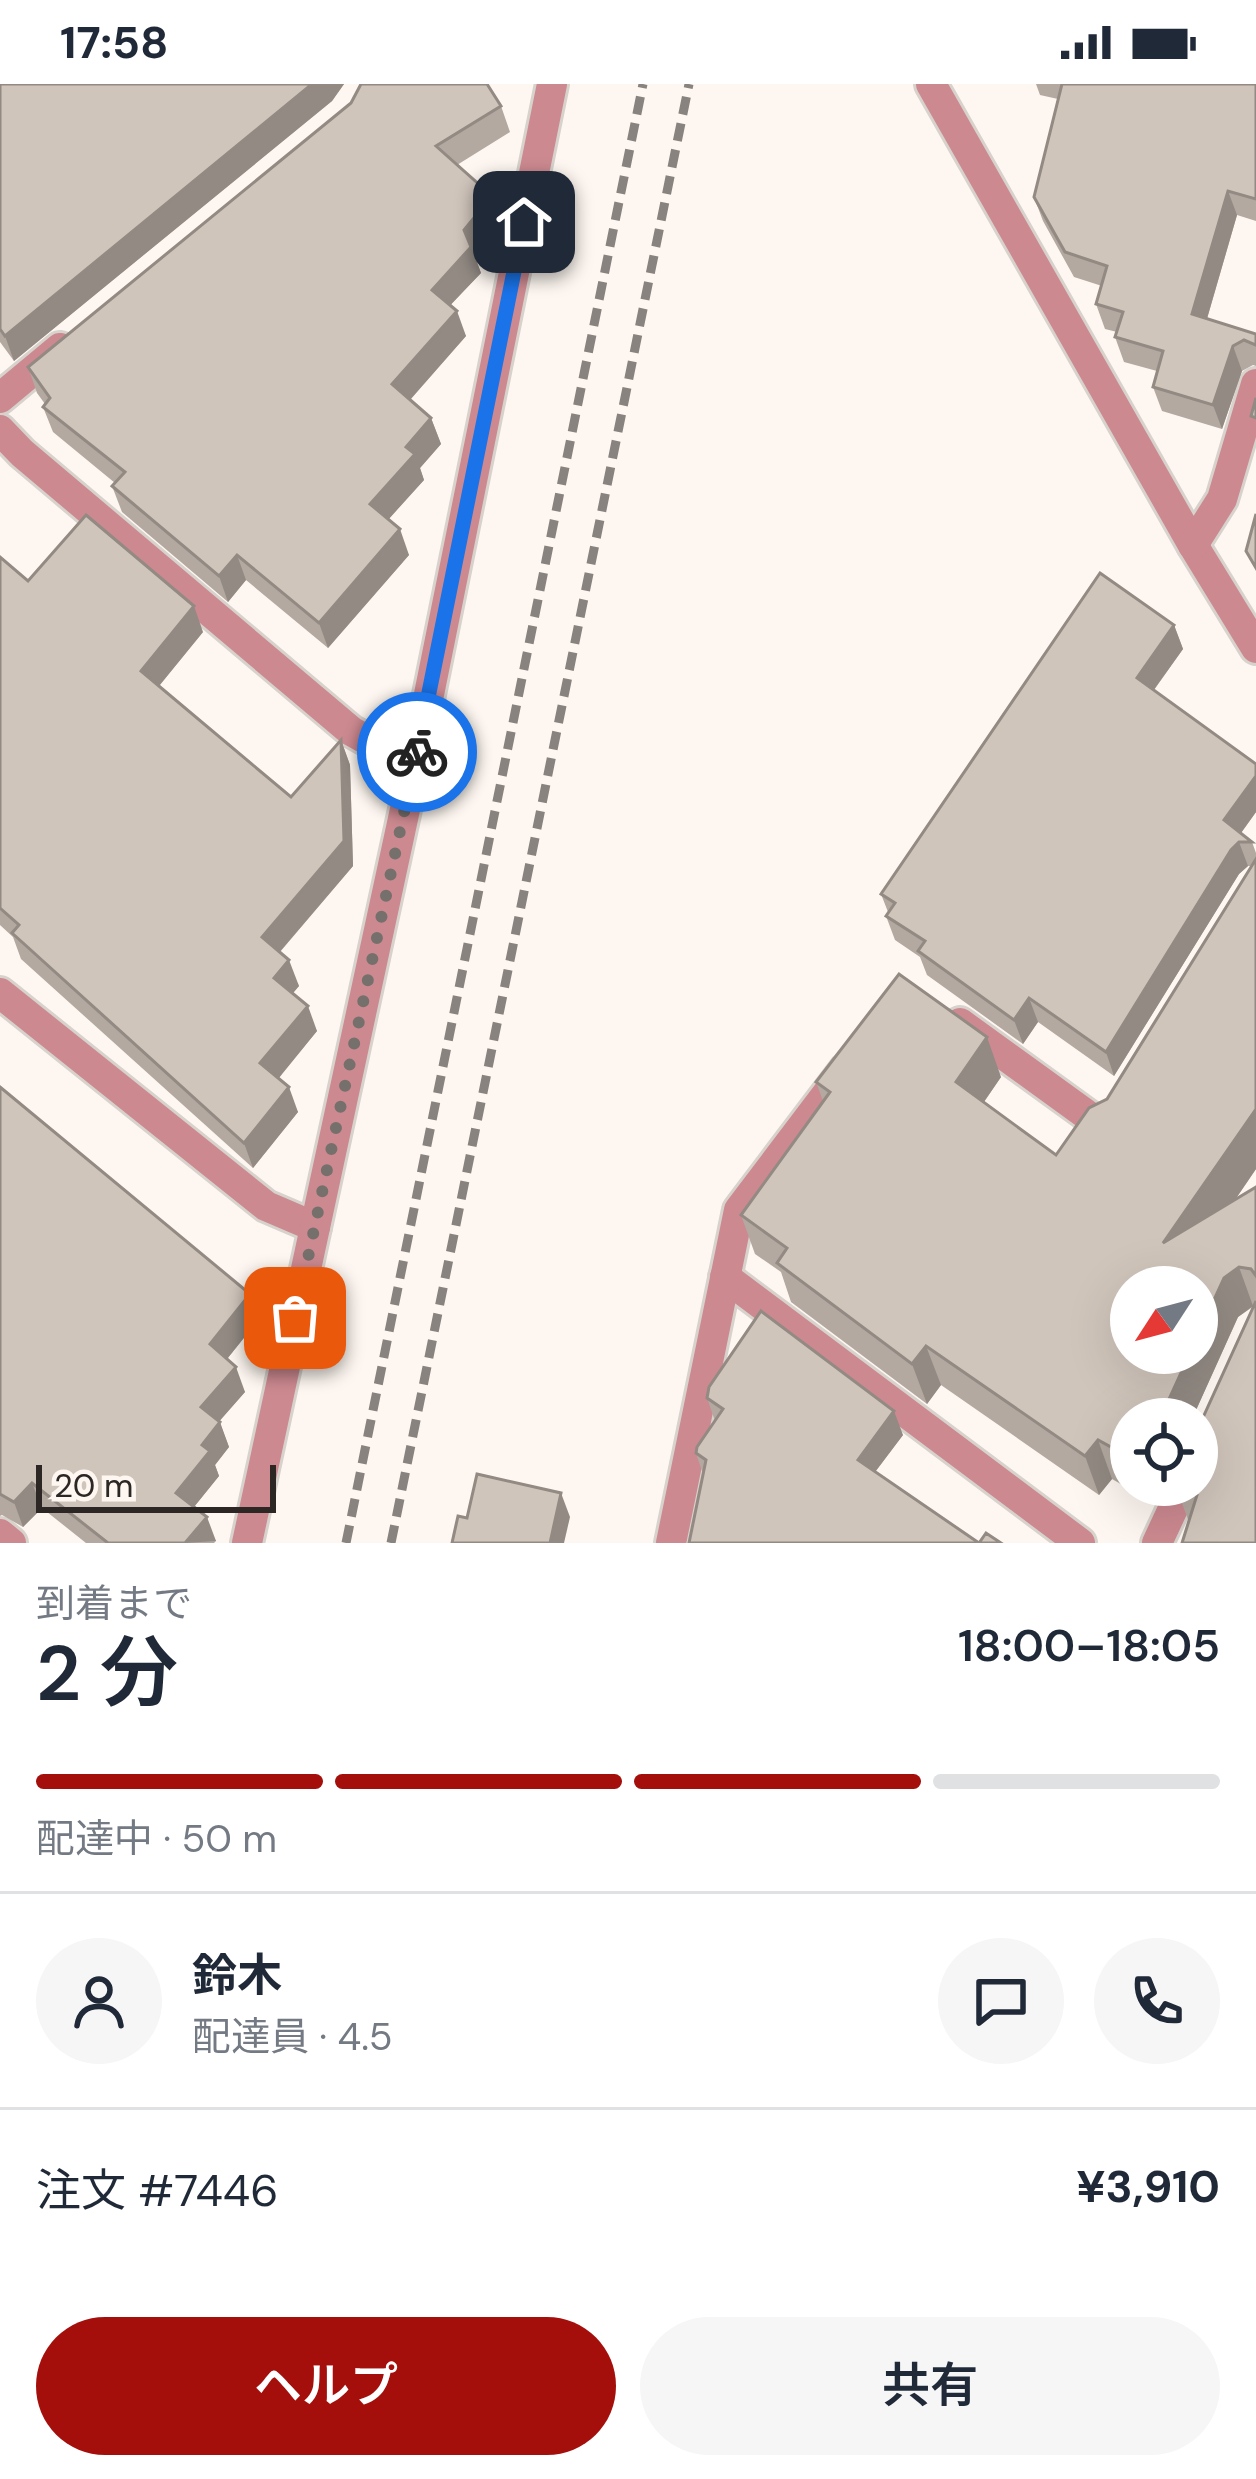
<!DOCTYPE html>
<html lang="ja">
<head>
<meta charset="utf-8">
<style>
	body { margin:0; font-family:"DM Sans","Noto Sans JP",sans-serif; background:#f6f6f7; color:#1f2937; height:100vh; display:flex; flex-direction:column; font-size:45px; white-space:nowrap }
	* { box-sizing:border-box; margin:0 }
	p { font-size:39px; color:#747a83 }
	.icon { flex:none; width:66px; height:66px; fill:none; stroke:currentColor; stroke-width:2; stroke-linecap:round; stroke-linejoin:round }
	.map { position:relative; height:1459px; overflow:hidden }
	.sheet { display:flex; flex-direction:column; background:#fff; flex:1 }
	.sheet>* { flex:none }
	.needle { width:78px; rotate:234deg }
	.buttons { position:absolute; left:1110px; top:1182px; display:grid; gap:24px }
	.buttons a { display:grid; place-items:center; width:108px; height:108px; border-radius:50%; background:#fff; box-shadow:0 12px 48px #0002; font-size:60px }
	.scale { position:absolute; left:36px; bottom:30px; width:240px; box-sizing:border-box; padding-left:12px; border:6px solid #2c2724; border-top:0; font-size:33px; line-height:42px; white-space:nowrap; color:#2c2724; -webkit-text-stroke:9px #fef7f1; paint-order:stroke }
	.pin { position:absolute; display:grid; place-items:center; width:102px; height:102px; color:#fff; margin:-51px; border-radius:24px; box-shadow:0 6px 18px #0006 }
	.courier { position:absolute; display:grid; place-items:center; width:120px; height:120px; margin:-60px; border:9px solid #1a73e8; border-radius:50%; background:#fff; color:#222; box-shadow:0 3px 15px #0007 }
	.overview em { font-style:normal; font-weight:600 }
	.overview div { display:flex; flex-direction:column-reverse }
	.overview { display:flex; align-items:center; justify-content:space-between; height:204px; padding:0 36px }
	h1 { font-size:78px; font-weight:600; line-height:90px }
	.bar { display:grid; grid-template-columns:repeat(4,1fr); gap:18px 12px; align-content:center; height:144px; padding:0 36px }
	.bar i { height:15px; border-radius:9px; background:#e0e1e3 }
	.bar .current { background:#a40e0b }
	.bar p { grid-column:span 4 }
	.line { display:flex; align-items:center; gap:30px; padding:0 36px; border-top:3px solid #e0e1e3 }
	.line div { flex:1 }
	.round { display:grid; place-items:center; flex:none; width:126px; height:126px; border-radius:63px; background:#f6f6f7 }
	.cta { display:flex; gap:24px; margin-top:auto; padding:24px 36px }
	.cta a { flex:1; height:138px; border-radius:72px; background:#a40e0b; color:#fff; font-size:48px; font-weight:600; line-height:138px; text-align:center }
	.cta a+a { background:#f6f6f7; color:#1f2937 }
	.status { display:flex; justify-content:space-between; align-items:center; height:84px; padding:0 60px; background:#fff; direction:ltr }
	.status svg { height:33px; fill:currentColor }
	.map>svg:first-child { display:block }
</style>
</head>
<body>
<div class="status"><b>17:58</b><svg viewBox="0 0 49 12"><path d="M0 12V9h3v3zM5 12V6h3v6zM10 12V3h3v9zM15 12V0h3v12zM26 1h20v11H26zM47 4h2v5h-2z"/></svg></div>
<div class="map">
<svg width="1256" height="1459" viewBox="0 0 1256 1459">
	<rect width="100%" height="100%" fill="#fef7f1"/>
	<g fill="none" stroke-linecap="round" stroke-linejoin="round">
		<g stroke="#d8d2cc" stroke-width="36">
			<g id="minor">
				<path d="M931,0L1193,461L1256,564"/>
				<path d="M0,314L60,264"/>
				<path d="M0,346L22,369L351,647L378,662L418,665"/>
				<path d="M1193,461L1222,415L1256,300"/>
				<path d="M0,909L266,1122L315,1143"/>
				<path d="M960,939L1105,1044L1112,1034"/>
				<path d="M725,1193L1080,1459"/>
				<path d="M0,1450L11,1459"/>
				<path d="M247,1459L418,665L552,0"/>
				<path d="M671,1459L739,1126L845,986"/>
				<path d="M1157,1459L1184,1401"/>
			</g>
		</g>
		<use href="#minor" stroke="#cc8990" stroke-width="30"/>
		<g stroke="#89837f" stroke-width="9" stroke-dasharray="18 9" stroke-linecap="butt">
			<path d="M346,1459L643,0"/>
			<path d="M391,1459L689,0"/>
		</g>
	</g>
	<g fill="#b3a9a1">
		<path d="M0,0H344L332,17L14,277L0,258Z"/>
		<path d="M361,0H489L487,1L501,22L510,48L457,81L492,112L502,137L474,170L481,189L450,221L466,252L410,316L431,334L441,360L420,384L424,396L388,435L409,471L328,564L246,496L228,518L122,428L112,402L115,399L53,348L43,323L45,320L37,309L28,283L351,19Z"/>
		<path d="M1036,0H1256V137L1237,131L1207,235L1256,250V282L1253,281L1242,287L1222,345L1162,327L1153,303L1157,287L1124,278L1115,253L1117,248L1105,245L1096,220L1102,202L1074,193L1043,137L1034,113L1058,15L1040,11Z"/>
		<path d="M0,473L28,497L203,548L159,602L291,713L341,656L350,681L353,782L280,868L299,902L292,909L317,947L278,994L298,1028L253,1084L21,875L13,853L0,841Z"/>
		<path d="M1174,541L1183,565L1154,606L1256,680V728L1241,749L1252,758L1256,769V1085L1235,1116L1256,1103V1459L1189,1438L1175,1401H1197L1200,1340L1254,1222L1238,1233L1192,1335H1131V1401H1163L1154,1419L1112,1395L1099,1411L941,1301L927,1320L791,1218L781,1188L755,1170L741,1131L823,1017L816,998L1001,993L984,1018L1056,1071L1107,1015L1251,782H1248L1239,790L1114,992L1038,938L1023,960L927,891L920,873L895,856L886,832L888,828L881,810Z"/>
		<path d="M0,1003L259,1235L227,1275L245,1308L219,1337L229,1363L215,1381L219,1392L194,1423L216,1457L214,1459H86L42,1424L23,1443L2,1431L0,1432Z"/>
		<path d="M707,1314L903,1351L875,1388L979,1459H1001H689L703,1390L696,1369L715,1337Z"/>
	</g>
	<g fill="#928a83">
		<path d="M312,0H344L332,17L14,277L5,252Z"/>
		<path d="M1228,107L1237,131L1201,255L1192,230Z"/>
		<path d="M492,112L502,137L474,170L481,189L441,231L432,206L464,146Z"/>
		<path d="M457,227L466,252L401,326L392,300Z"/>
		<path d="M1233,262L1242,287L1222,345L1213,321Z"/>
		<path d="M431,334L441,360L420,384L424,396L379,446L370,420L406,363Z"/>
		<path d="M400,445L409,471L328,564L319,539Z"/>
		<path d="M237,471L246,496L228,518L219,492Z"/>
		<path d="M194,522L203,548L150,613L141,587Z"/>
		<path d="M1174,541L1183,565L1145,618L1137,594Z"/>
		<path d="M341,656L350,681L353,782L271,878L262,853Z"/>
		<path d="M1256,692V728L1233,760L1224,736Z"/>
		<path d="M1239,758L1248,782L1239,790L1114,992L1106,968L1231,766Z"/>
		<path d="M289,876L299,902L284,920L274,894Z"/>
		<path d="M1029,914L1038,938L1023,960L1014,936Z"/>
		<path d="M308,922L317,947L270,1005L260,979Z"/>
		<path d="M987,953L1001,993L970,1038L956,998Z"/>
		<path d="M289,1003L298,1028L253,1084L244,1059Z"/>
		<path d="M1256,1025V1085L1178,1199L1163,1159Z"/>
		<path d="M1239,1183L1253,1222L1238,1233L1192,1335H1166L1165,1324L1190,1269H1197V1253L1224,1194Z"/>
		<path d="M250,1210L259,1235L219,1285L210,1260Z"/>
		<path d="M926,1262L941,1301L927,1320L912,1280Z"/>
		<path d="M236,1283L245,1308L210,1348L201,1323Z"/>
		<path d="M894,1327L903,1351L866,1400L858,1376Z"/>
		<path d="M220,1338L229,1363L215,1381L219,1392L185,1434L176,1409L202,1361Z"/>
		<path d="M1098,1356L1112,1395L1099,1411L1085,1372Z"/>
		<path d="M32,1399L42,1424L23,1443L14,1418Z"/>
		<path d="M1148,1401H1163L1154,1419Z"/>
		<path d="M561,1409L570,1433L564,1459H550Z"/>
		<path d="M207,1433L216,1457L185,1459Z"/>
	</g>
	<g fill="#d0c5bb" stroke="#928a83" stroke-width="3">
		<path d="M0,0H312L5,252L0,245Z"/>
		<path d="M361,0H487L501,22L436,62L492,112L464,146L471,163L432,206L457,227L392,300L431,334L406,363L415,370L370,420L400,445L319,539L237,471L219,492L112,402L125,388L43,323L50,314L28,283L351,19Z"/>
		<path d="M1062,0H1256V115L1228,107L1192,230L1256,250V261L1244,256L1233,262L1213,321L1153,303L1163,267L1115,253L1123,228L1096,220L1107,182L1065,168L1034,113Z"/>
		<path d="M1256,314V334L1251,332Z"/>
		<path d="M1256,430V484L1246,467Z"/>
		<path d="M86,431L194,522L141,587L291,713L341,656L344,757L262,853L289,876L274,894L308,922L260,979L289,1003L244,1059L12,849L19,841L0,824V473L28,497Z"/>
		<path d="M1100,489L1174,541L1137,594L1256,680V692L1224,736L1252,758H1239L1231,766L1106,968L1029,914L1014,936L918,867L925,857L886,832L895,819L881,810Z"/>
		<path d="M1256,775V1025L1163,1159L1256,1103V1192L1251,1185L1239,1183L1224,1194L1197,1253V1203H1131V1269H1190L1165,1324L1166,1335H1131V1374L1098,1356L1085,1372L926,1262L912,1280L777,1179L787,1164L741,1131L830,1008L816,998L899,890L987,953L956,998L1056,1071L1089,1024L1107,1015Z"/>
		<path d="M0,1003L250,1210L210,1260L236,1283L201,1323L220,1338L202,1361L210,1367L176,1409L207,1433L185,1459H108L32,1399L14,1418L0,1410Z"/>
		<path d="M1256,1217V1459H1182L1197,1411L1179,1401H1197V1342L1200,1340Z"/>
		<path d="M761,1227L894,1327L858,1376L979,1459L986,1449L1001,1459H689L706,1376L696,1369L697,1363L723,1325L707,1314L709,1303Z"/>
		<path d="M477,1390L561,1409L550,1459H452L458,1432L467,1434Z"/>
	</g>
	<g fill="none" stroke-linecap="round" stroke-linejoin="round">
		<path stroke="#76706c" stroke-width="12" stroke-dasharray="0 21.6" d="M295,1234L417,668"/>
		<path stroke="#1a73e8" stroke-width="15" d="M417,668L524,138"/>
	</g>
</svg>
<div class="buttons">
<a><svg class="needle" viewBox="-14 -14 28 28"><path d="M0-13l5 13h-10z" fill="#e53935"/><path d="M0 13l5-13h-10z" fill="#747a83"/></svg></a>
<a><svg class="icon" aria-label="locate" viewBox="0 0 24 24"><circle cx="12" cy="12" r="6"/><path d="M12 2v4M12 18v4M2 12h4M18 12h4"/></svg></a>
</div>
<div class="scale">20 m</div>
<div class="pin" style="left:295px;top:1234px;background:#ea580c"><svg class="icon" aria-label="bag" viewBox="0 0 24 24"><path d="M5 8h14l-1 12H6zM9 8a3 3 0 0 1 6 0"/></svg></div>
<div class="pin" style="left:524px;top:138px;background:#1f2937"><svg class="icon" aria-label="home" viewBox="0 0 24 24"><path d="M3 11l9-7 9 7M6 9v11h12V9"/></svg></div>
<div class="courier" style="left:417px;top:668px"><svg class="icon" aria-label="bike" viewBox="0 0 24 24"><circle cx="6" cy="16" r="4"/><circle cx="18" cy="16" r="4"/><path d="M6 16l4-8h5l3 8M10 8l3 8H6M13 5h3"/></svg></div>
</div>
<section class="sheet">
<div class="overview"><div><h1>2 分</h1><p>到着まで</p></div><em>18:00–18:05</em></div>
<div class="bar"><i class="current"></i><i class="current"></i><i class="current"></i><i></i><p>配達中 · 50 m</p></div>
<div class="line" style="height:216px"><a class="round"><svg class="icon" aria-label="person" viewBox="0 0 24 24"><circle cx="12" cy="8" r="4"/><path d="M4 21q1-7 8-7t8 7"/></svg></a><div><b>鈴木</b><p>配達員 · 4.5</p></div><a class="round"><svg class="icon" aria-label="chat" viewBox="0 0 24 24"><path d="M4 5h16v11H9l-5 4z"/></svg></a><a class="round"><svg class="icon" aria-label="phone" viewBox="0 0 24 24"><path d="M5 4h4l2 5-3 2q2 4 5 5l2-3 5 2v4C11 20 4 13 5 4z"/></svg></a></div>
<div class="line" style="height:156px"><div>注文 #7446</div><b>¥3,910</b></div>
<div class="cta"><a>ヘルプ</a><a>共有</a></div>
</section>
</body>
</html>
